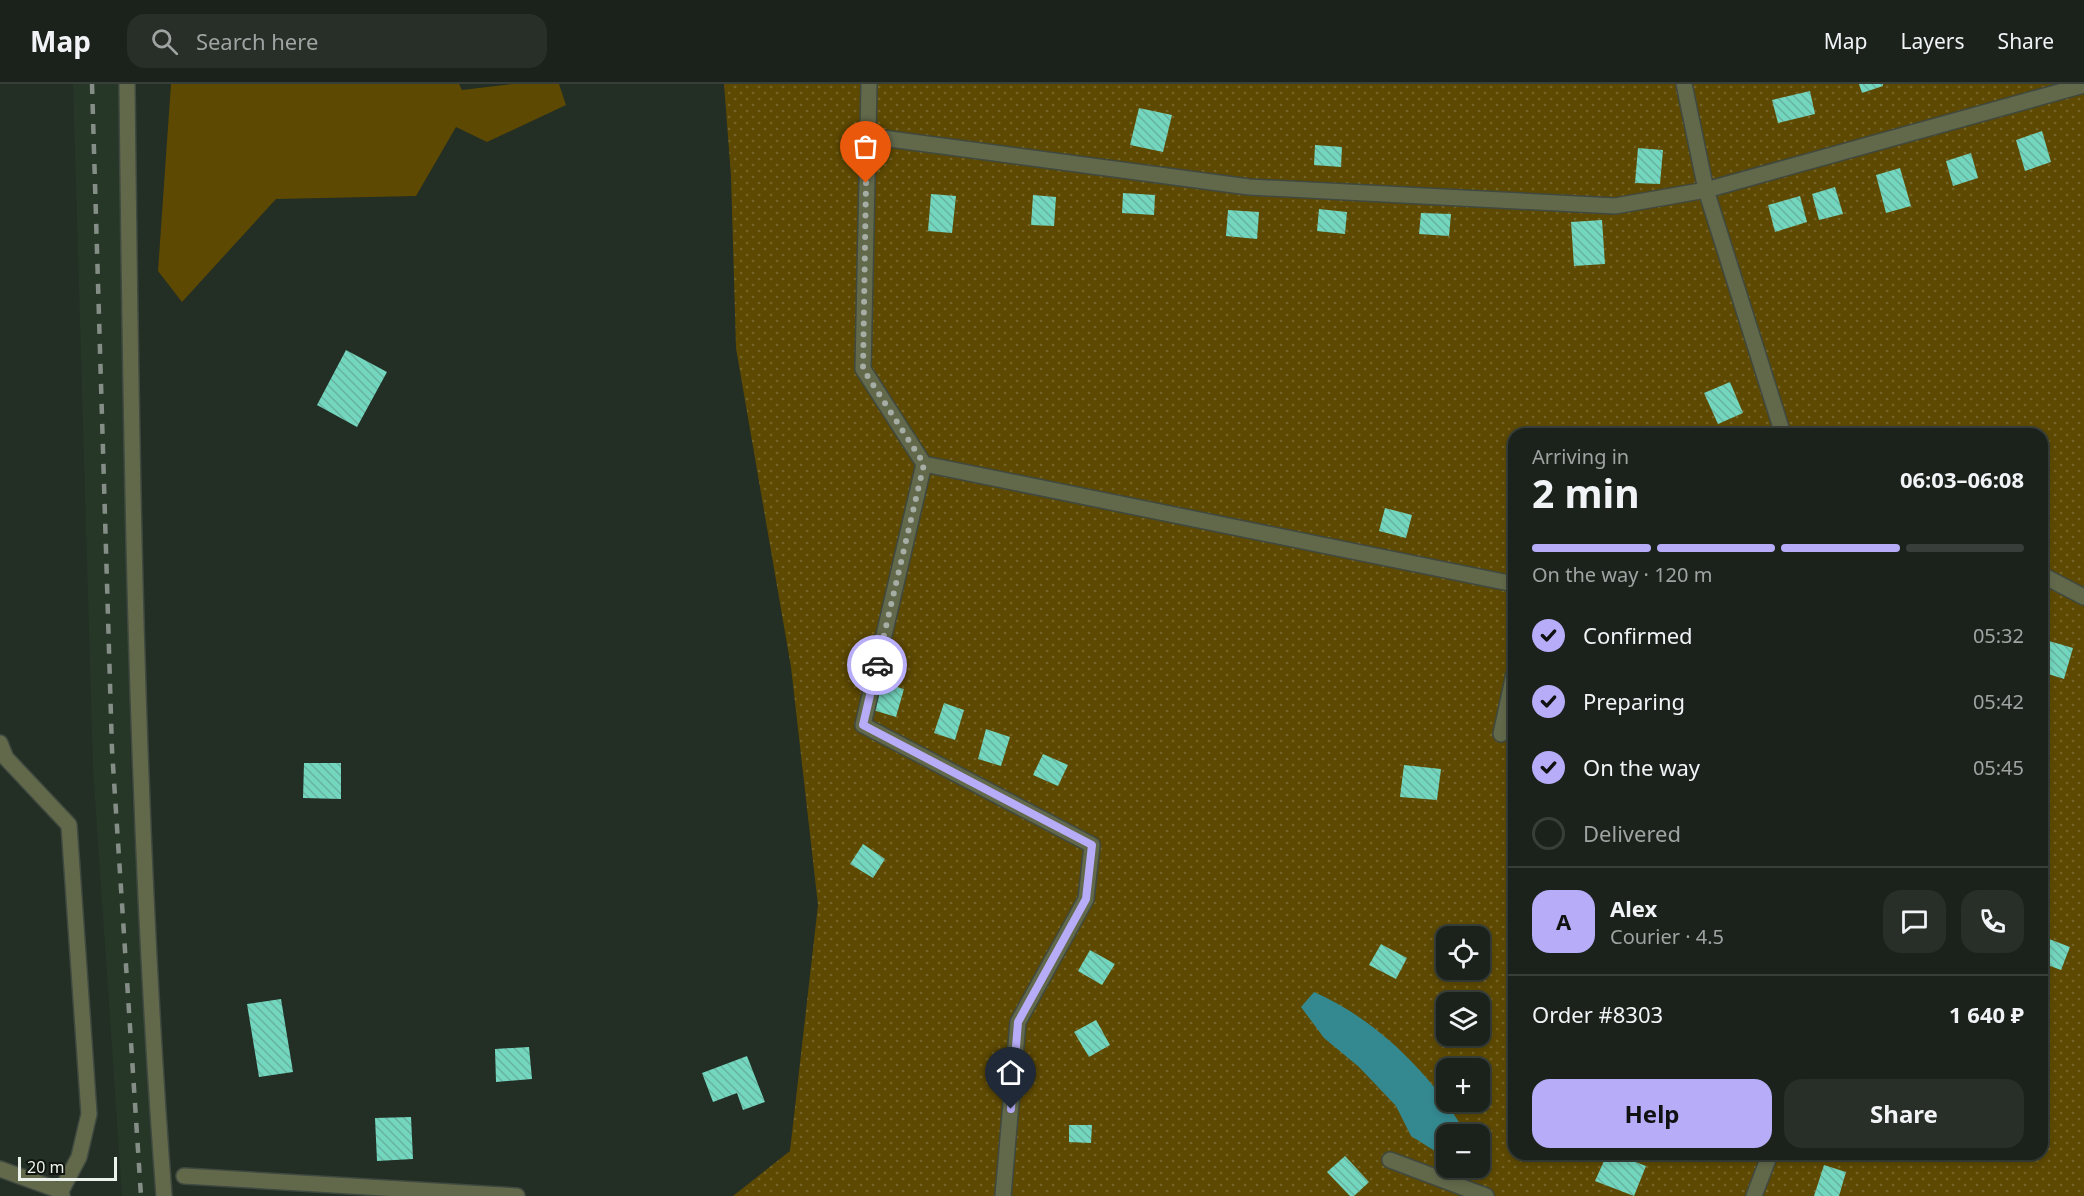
<!DOCTYPE html>
<html lang="en">
<head>
<meta charset="utf-8">
<style>
	body { margin:0; font-family:"Noto Sans",sans-serif; background:#272f28; color:#f1f3f6; height:100vh; display:flex; flex-direction:column; font-size:22px; white-space:nowrap }
	* { box-sizing:border-box; margin:0 }
	p { font-size:20px; color:#9fa4a3 }
	.icon { flex:none; width:33px; height:33px; fill:none; stroke:currentColor; stroke-width:2; stroke-linecap:round; stroke-linejoin:round }
	.map { position:relative; flex:1; overflow:hidden }
	.sheet { position:absolute; left:1508px; top:344px; width:540px; height:732px; display:flex; flex-direction:column; background:#1a221b; border-radius:18px; box-shadow:0 3px 9px #0003,0 0 0 2px #383f3a }
	.sheet>* { flex:none }
	.controls { position:absolute; left:1436px; top:842px; display:grid; gap:12px }
	.controls a { display:grid; place-items:center; width:54px; height:54px; border-radius:12px; background:#1a221b; box-shadow:0 3px 9px #0003,0 0 0 2px #383f3a; font-size:30px }
	.scale { position:absolute; left:18px; bottom:15px; width:99px; box-sizing:border-box; padding-left:6px; border:3px solid #ebf2eb; border-top:0; font-size:16px; line-height:21px; white-space:nowrap; color:#ebf2eb; -webkit-text-stroke:4px #101510; paint-order:stroke }
	.pin { position:absolute; display:grid; place-items:center; width:51px; height:51px; color:#fff; margin:-62px -26px; border-radius:50% 50% 50% 0; rotate:-45deg; box-shadow:0 0 6px #0007 }
	.pin .icon { rotate:45deg }
	.courier { position:absolute; display:grid; place-items:center; width:60px; height:60px; margin:-30px; border:4px solid #b6acf8; border-radius:50%; background:#fff; color:#222; box-shadow:0 2px 8px #0007 }
	.summary em { font-style:normal; font-weight:700 }
	.summary div { display:flex; flex-direction:column-reverse }
	.summary { display:flex; align-items:center; justify-content:space-between; height:102px; padding:0 24px }
	h1 { font-size:39px; font-weight:700; line-height:45px }
	.bar { display:grid; grid-template-columns:repeat(4,1fr); gap:9px 6px; align-content:center; height:72px; padding:0 24px }
	.bar i { height:8px; border-radius:4px; background:#383f3a }
	.bar .active { background:#b6acf8 }
	.bar p { grid-column:span 4 }
	.line { display:flex; align-items:center; gap:15px; padding:0 24px; border-top:2px solid #383f3a }
	.line div { flex:1 }
	.round { display:grid; place-items:center; flex:none; width:63px; height:63px; border-radius:18px; background:#272f28 }
	ol { padding:0 24px; list-style:none }
	li { display:flex; align-items:center; gap:18px; height:66px }
	li p { margin-inline-start:auto }
	li .icon { padding:6px; border-radius:50%; background:#b6acf8; color:#111; stroke-width:4 }
	li:last-child { color:#9fa4a3 }
	li i { width:33px; height:33px; border:3px solid #383f3a; border-radius:50% }
	.cta { display:flex; gap:12px; margin-top:auto; padding:12px 24px }
	.cta a { flex:1; height:69px; border-radius:18px; background:#b6acf8; color:#111; font-size:24px; font-weight:700; line-height:69px; text-align:center }
	.cta a+a { background:#272f28; color:#f1f3f6 }
	header { display:flex; align-items:center; gap:36px; box-sizing:border-box; height:84px; padding:0 30px; background:#1a221b; border-bottom:2px solid #383f3a }
	header strong { font-size:28px }
	nav { display:flex; gap:33px; margin-inline-start:auto; font-size:21px }
	.search { width:420px; height:54px; background:#272f28; display:flex; align-items:center; gap:15px; box-sizing:border-box; padding:0 21px; border-radius:18px; color:#9fa4a3; font-size:22px }
	.map>svg:first-child { display:block }
</style>
</head>
<body>
<header>
<strong>Map</strong>
<div class="search"><svg class="icon" aria-label="search" viewBox="0 0 24 24"><circle cx="10" cy="10" r="6"/><path d="M15 15l6 6"/></svg>Search here</div>
<nav><a>Map</a><a>Layers</a><a>Share</a></nav>
</header>
<div class="map">
<svg width="2084" height="1112" viewBox="0 0 2084 1112">
	<defs>
		<pattern id="garden-dots" width="8" height="8" patternUnits="userSpaceOnUse" patternTransform="scale(1.5)"><rect width="8" height="8" fill="#5d4902"/><path d="M2 2h.1M6 6h.1" fill="none" stroke="#746427" stroke-width="1.8" stroke-linecap="round"/></pattern>
		<pattern id="building-back-hatch" width="6" height="6" patternUnits="userSpaceOnUse" patternTransform="scale(1.5)"><rect width="6" height="6" fill="#73d6be"/><path d="M-1 5l2 2M0 0l6 6M5-1l2 2" fill="none" stroke="#68b3a0"/></pattern>
	</defs>
	<rect width="100%" height="100%" fill="#232e24"/>
	<path fill="#263627" d="M73,0H118L131,690L155,1112H122L93,685Z"/>
	<path fill="#5d4902" d="M171,0H459L462,6L512,0H559L566,21L487,58L456,43L416,112L276,115L182,218L158,187Z"/>
	<path fill="url(#garden-dots)" fill-rule="evenodd" d="M724,0H2084V1112H733L790,1067L818,821L791,583L736,264L731,92ZM1514,350H2042V1070H1514ZM1446,852H1479V885H1446ZM1446,918H1479V951H1446ZM1446,984H1479V1017H1446ZM1446,1050H1479V1083H1446Z"/>
	<path fill="#348991" d="M1314,908C1376,935 1433,991 1466,1050H1446V1074L1411,1052L1396,1022L1359,983L1324,954L1301,923Z"/>
	<g fill="url(#building-back-hatch)">
		<path d="M1859,0H1883V2L1862,9Z"/>
		<path d="M1810,7L1815,30L1778,39L1772,16Z"/>
		<path d="M1139,24L1172,31L1163,68L1130,61Z"/>
		<path d="M2042,47L2051,78L2025,87L2016,56Z"/>
		<path d="M1315,61L1342,63L1341,83L1314,81Z"/>
		<path d="M1638,64L1663,66L1660,100L1635,99Z"/>
		<path d="M1971,69L1978,94L1953,102L1946,77Z"/>
		<path d="M1900,84L1911,122L1886,129L1876,91Z"/>
		<path d="M1835,103L1843,130L1819,136L1812,110Z"/>
		<path d="M1123,109L1155,111L1154,131L1122,129Z"/>
		<path d="M931,110L956,112L952,149L928,147Z"/>
		<path d="M1033,111L1056,113L1054,142L1031,141Z"/>
		<path d="M1800,112L1807,138L1775,148L1768,121Z"/>
		<path d="M1319,125L1347,128L1345,150L1317,147Z"/>
		<path d="M1228,126L1259,128L1257,155L1226,152Z"/>
		<path d="M1421,129L1451,130L1449,152L1419,150Z"/>
		<path d="M1602,136L1605,180L1574,182L1571,138Z"/>
		<path d="M346,266L387,288L357,343L317,321Z"/>
		<path d="M1730,298L1743,329L1718,340L1704,309Z"/>
		<path d="M1385,424L1412,431L1406,454L1379,447Z"/>
		<path d="M2049,557L2073,564L2064,595L2042,588Z"/>
		<path d="M881,598L904,605L896,633L873,626Z"/>
		<path d="M944,619L964,626L955,656L934,649Z"/>
		<path d="M986,645L1010,653L1001,682L978,675Z"/>
		<path d="M1043,670L1068,681L1058,702L1033,691Z"/>
		<path d="M304,679H341V715L303,714Z"/>
		<path d="M1404,681L1441,685L1437,716L1400,713Z"/>
		<path d="M863,760L885,775L873,794L850,780Z"/>
		<path d="M2044,853L2070,863L2061,886L2042,879Z"/>
		<path d="M1381,860L1407,874L1396,895L1369,881Z"/>
		<path d="M1090,866L1115,880L1102,901L1078,887Z"/>
		<path d="M281,915L293,988L259,993L247,920Z"/>
		<path d="M1096,936L1110,961L1089,973L1074,948Z"/>
		<path d="M529,963L532,995L496,998L495,965Z"/>
		<path d="M747,972L765,1018L743,1026L737,1009L713,1018L702,989Z"/>
		<path d="M411,1033L413,1075L377,1077L375,1034Z"/>
		<path d="M1069,1041H1092L1091,1059L1069,1058Z"/>
		<path d="M1607,1070H1615L1646,1082L1634,1112L1595,1097Z"/>
		<path d="M1345,1072L1369,1098L1354,1112H1350L1327,1088Z"/>
		<path d="M1824,1081L1846,1088L1839,1112H1814Z"/>
	</g>
	<g fill="none" stroke-linecap="round" stroke-linejoin="round">
		<g stroke="#3f4940" stroke-width="18">
			<g id="minor">
				<path d="M127,0C131,371 136,742 164,1112"/>
				<path d="M869,0L863,285L924,380L1514,500"/>
				<path d="M1684,0L1706,106L1783,350"/>
				<path d="M867,52L1249,103L1615,122L1706,106L2084,1"/>
				<path d="M924,380L863,641L1092,761L1086,815L1018,938L1003,1112"/>
				<path d="M2042,491L2084,513"/>
				<path d="M1501,650L1514,590"/>
				<path d="M0,659L6,674L69,741L89,1030L79,1073L61,1107"/>
				<path d="M1390,1076L1486,1112"/>
				<path d="M0,1085L61,1107L62,1112"/>
				<path d="M184,1092L517,1112"/>
				<path d="M1754,1112L1770,1070"/>
			</g>
		</g>
		<use href="#minor" stroke="#62694b" stroke-width="15"/>
		<path stroke="#858e86" stroke-width="4.5" stroke-dasharray="10 10" stroke-linecap="butt" d="M92,0L112,666L141,1112"/>
	</g>
	<g fill="none" stroke-linecap="round" stroke-linejoin="round">
		<path stroke="#a5ada5" stroke-width="6" stroke-dasharray="0 10.8" d="M866,99L863,285L924,380L877,581"/>
		<path stroke="#b6acf8" stroke-width="8" d="M877,581L863,641L1092,761L1086,815L1018,938L1011,1025"/>
	</g>
</svg>
<div class="controls">
<a><svg class="icon" aria-label="locate" viewBox="0 0 24 24"><circle cx="12" cy="12" r="6"/><path d="M12 2v4M12 18v4M2 12h4M18 12h4"/></svg></a>
<a><svg class="icon" aria-label="layers" viewBox="0 0 24 24"><path d="M12 4l9 5-9 5-9-5zM3 14l9 5 9-5"/></svg></a>
<a>+</a>
<a>−</a>
</div>
<div class="scale">20 m</div>
<div class="pin" style="left:866px;top:99px;background:#ea580c"><svg class="icon" aria-label="bag" viewBox="0 0 24 24"><path d="M5 8h14l-1 12H6zM9 8a3 3 0 0 1 6 0"/></svg></div>
<div class="pin" style="left:1011px;top:1025px;background:#1f2937"><svg class="icon" aria-label="home" viewBox="0 0 24 24"><path d="M3 11l9-7 9 7M6 9v11h12V9"/></svg></div>
<div class="courier" style="left:877px;top:581px"><svg class="icon" aria-label="car" viewBox="0 0 24 24"><path d="M5 17H2v-5l4-1 3-4h7l3 4 3 1v5h-3M9 17h6M6 11h13"/><circle cx="7" cy="17" r="2"/><circle cx="17" cy="17" r="2"/></svg></div>
<section class="sheet">
<div class="summary"><div><h1>2 min</h1><p>Arriving in</p></div><em>06:03–06:08</em></div>
<div class="bar"><i class="active"></i><i class="active"></i><i class="active"></i><i></i><p>On the way · 120 m</p></div>
<ol>
<li><svg class="icon" aria-label="check" viewBox="0 0 24 24"><path d="M5 12l5 5 9-10"/></svg>Confirmed<p>05:32</p></li>
<li><svg class="icon" aria-label="check" viewBox="0 0 24 24"><path d="M5 12l5 5 9-10"/></svg>Preparing<p>05:42</p></li>
<li><svg class="icon" aria-label="check" viewBox="0 0 24 24"><path d="M5 12l5 5 9-10"/></svg>On the way<p>05:45</p></li>
<li><i></i>Delivered</li>
</ol>
<div class="line" style="height:108px"><b class="round" style="background:#b6acf8;color:#111">A</b><div><b>Alex</b><p>Courier · 4.5</p></div><a class="round"><svg class="icon" aria-label="chat" viewBox="0 0 24 24"><path d="M4 5h16v11H9l-5 4z"/></svg></a><a class="round"><svg class="icon" aria-label="phone" viewBox="0 0 24 24"><path d="M5 4h4l2 5-3 2q2 4 5 5l2-3 5 2v4C11 20 4 13 5 4z"/></svg></a></div>
<div class="line" style="height:78px"><div>Order #8303</div><b>1 640 ₽</b></div>
<div class="cta"><a>Help</a><a>Share</a></div>
</section>
</div>
</body>
</html>
